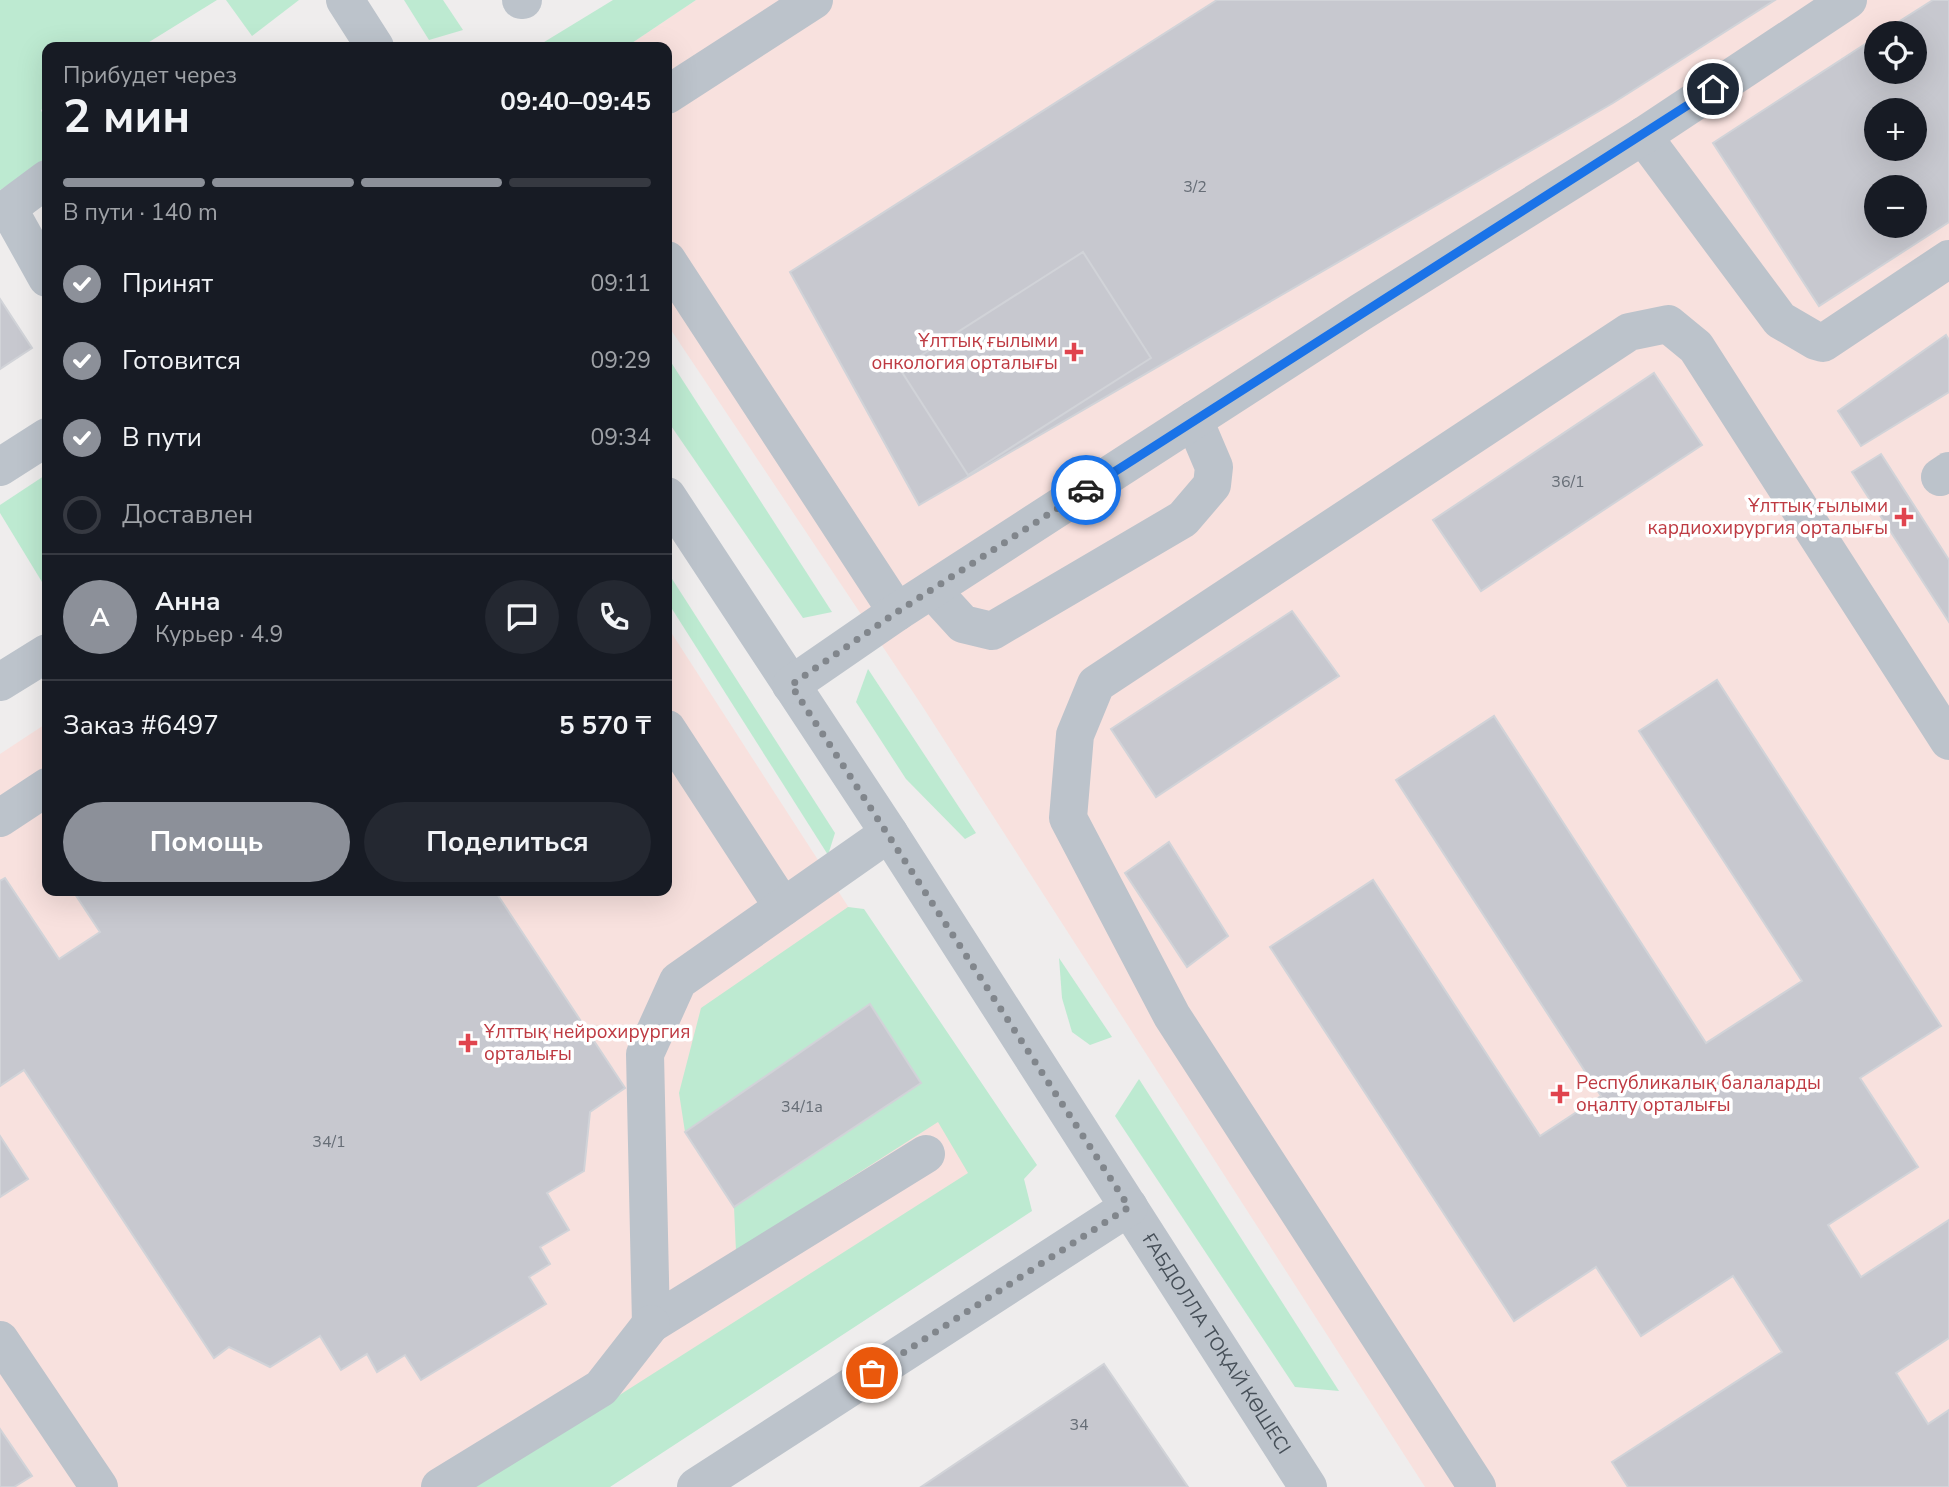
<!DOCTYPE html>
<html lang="ru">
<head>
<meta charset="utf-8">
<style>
	body { margin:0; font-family:"Nunito Sans",sans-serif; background:#242831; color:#f1f3f6; height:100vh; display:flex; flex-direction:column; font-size:26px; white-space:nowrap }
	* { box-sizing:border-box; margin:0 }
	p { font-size:23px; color:#9ea1a6 }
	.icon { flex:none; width:38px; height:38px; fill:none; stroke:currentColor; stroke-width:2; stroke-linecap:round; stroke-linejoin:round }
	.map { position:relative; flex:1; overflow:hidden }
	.sheet { position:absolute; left:42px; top:42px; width:630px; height:854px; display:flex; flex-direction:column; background:#171b24; border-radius:14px; box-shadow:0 7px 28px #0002 }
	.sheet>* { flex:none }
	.controls { position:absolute; left:1864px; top:21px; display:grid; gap:14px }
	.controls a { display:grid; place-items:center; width:63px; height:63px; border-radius:50%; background:#171b24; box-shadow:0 7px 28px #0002; font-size:35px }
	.pin { position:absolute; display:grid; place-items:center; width:60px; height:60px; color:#fff; margin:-30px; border:4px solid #fff; border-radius:50%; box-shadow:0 2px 7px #0007 }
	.courier { position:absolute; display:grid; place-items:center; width:70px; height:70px; margin:-35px; border:5px solid #1a73e8; border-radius:50%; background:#fff; color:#222; box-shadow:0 2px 9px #0007 }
	.overview em { font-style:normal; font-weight:700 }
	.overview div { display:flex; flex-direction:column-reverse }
	.overview { display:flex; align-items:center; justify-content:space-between; height:119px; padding:0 21px }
	h1 { font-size:46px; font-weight:700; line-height:52px }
	.bar { display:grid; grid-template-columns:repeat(4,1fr); gap:10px 7px; align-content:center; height:84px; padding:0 21px }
	.bar i { height:9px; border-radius:5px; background:#363941 }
	.bar .selected { background:#8c9099 }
	.bar p { grid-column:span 4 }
	.line { display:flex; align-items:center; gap:18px; padding:0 21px; border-top:2px solid #363941 }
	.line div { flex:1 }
	.round { display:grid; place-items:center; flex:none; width:74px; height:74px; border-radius:37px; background:#242831 }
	ol { padding:0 21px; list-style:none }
	li { display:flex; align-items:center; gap:21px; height:77px }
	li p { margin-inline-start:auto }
	li .icon { padding:7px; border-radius:50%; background:#8c9099; color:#fff; stroke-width:4 }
	li:last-child { color:#9ea1a6 }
	li i { width:38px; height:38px; border:4px solid #363941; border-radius:50% }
	.button { display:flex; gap:14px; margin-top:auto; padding:14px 21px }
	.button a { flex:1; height:80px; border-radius:42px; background:#8c9099; color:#fff; font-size:28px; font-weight:700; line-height:80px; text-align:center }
	.button a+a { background:#242831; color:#f1f3f6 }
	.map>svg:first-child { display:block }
</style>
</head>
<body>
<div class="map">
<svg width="1949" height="1487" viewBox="0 0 1949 1487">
	<rect width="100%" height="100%" fill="#efeded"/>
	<g fill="#f8e1de" fill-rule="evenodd">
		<path d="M696,0H1949V1487H1425L919,701L667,324V47H626ZM1876,33H1914V72H1876ZM1876,110H1914V149H1876ZM1876,187H1914V226H1876Z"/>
		<path d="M667,626L1024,1179L548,1487H0V754L47,723V891H667Z"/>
	</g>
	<g fill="#bdead1">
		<path d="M0,0H217L141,47H47V106L41,110L47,125V161L0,190Z"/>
		<path d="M226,0H299L252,36Z"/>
		<path d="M404,0H443L463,30L429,40Z"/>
		<path d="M613,0H696L626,47H536Z"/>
		<path d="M667,356L832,612L803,618L667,420Z"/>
		<path d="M47,474V579L42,582L0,513V505Z"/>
		<path d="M667,571L835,833L828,855L667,601Z"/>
		<path d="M868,669L976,833L965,839L906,779L856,702Z"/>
		<path d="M848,907L864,909L1037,1165L1024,1179L1032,1211L610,1487H475L968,1173L938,1122L736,1251L734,1207L921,1083L869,1004L685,1132L679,1093L701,1008Z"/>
		<path d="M1059,958L1112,1037L1090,1045L1072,1032L1062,998Z"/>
		<path d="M1139,1079L1339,1391L1295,1387L1115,1116Z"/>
	</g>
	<g fill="#c7c8cf" stroke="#d1d3d8" stroke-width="2" fill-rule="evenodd">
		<path d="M1217,0H1775L1613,103L919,505L790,272Z"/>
		<path d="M1933,0H1949V222L1819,306L1713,143L1876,37V72H1914V33H1881ZM1876,110H1914V149H1876ZM1876,187H1914V226H1876Z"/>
		<path d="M1083,252L1151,358L968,475L900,369Z"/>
		<path d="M0,299L32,348L0,369Z"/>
		<path d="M1946,335L1949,340V392L1861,446L1838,411Z"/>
		<path d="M1654,373L1702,445L1481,591L1433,520Z"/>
		<path d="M1881,454L1949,560V622L1852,472Z"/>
		<path d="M1292,611L1339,676L1156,797L1111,729Z"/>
		<path d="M1717,680L1941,1026L1860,1078L1918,1167L1828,1225L1861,1277L1949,1220V1338L1896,1373L1928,1424L1949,1410V1487H1628L1612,1462L1782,1352L1733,1276L1641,1336L1596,1267L1514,1321L1270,947L1373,880L1540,1136L1601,1096L1396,780L1494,716L1706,1043L1802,981L1639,731Z"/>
		<path d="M1169,842L1228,936L1187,967L1125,873Z"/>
		<path d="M5,878L59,959L100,932L73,891H495L625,1088L590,1112L584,1171L547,1193L569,1230L540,1247L550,1264L529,1277L546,1304L421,1380L405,1355L377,1372L367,1354L341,1370L320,1336L270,1367L229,1347L214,1358L24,1070L0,1086V881Z"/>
		<path d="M870,1004L921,1083L734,1207L685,1132Z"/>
		<path d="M0,1136L28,1179L0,1197Z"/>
		<path d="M1104,1364L1188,1487H921Z"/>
		<path d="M0,1429L32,1476L14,1487H0Z"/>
	</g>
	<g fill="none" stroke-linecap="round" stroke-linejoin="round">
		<g stroke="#bcc3cb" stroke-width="38">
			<path d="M345,0L375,47"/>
			<path d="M521,0H523"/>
			<path d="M667,95L814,0"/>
			<path d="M1643,136L1780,320L1816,341L1823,343L1949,259"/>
			<path d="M47,179L8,208L47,278"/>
			<path d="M667,260L897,612"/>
			<path d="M0,467L47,437"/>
			<path d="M1940,477L1949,471"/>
			<path id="s1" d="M667,496L889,833L1308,1487"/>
			<path d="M932,590L963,624L992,631L1183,519L1212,485L1214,467L1194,420"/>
			<path d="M0,682L47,653"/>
			<path d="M791,685L897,612L1361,312L1643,136L1848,0"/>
			<path d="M667,729L783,907"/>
			<path d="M0,818L47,787"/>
			<path d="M889,833L678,981L645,1054L651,1324L926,1154"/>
			<path d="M0,1340L99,1487"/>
			<path d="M440,1487L601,1388L651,1324"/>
			<path d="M696,1487L1129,1207"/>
			<path d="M1477,1487L1172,1016L1068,818L1075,735L1096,684L1629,332L1668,324L1696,347L1949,741"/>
		</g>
	</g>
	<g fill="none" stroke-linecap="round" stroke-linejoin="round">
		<path stroke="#81868c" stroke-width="7" stroke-dasharray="0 12.6" d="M872,1373L1129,1207L791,685L897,612L1086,490"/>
		<path stroke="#1a73e8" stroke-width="9" d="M1086,490L1713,89"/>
	</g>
	<g fill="#e0444e" stroke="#fff" stroke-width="2.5">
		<path d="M1070.5 341.5h7v7h7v7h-7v7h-7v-7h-7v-7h7z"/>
		<path d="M1900.5 506.5h7v7h7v7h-7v7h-7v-7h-7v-7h7z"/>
		<path d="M464.5 1032.5h7v7h7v7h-7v7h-7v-7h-7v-7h7z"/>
		<path d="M1556.5 1083.5h7v7h7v7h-7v7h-7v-7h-7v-7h7z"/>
	</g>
	<g text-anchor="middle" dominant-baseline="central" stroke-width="7" stroke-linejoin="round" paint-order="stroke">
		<g font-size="16" fill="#666d76">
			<text x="1195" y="187">3/2</text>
			<text x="1568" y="482">36/1</text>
			<text x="802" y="1107">34/1а</text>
			<text x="329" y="1142">34/1</text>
			<text x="1079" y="1425">34</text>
		</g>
		<g font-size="19" fill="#be3a42" stroke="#fff" text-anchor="end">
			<text x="1058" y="341">Ұлттық ғылыми<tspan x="1058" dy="22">онкология орталығы</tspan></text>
			<text x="1888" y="506">Ұлттық ғылыми<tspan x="1888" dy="22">кардиохирургия орталығы</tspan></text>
			<text x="484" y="1032" text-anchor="start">Ұлттық нейрохирургия<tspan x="484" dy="22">орталығы</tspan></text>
			<text x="1576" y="1083" text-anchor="start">Республикалық балаларды<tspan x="1576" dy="22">оңалту орталығы</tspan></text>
		</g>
		<g font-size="19" fill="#464f58" stroke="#fff">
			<text stroke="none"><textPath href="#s1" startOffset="1010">ҒАБДОЛЛА ТОҚАЙ КӨШЕСІ</textPath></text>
		</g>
	</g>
</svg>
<div class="controls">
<a><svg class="icon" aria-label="locate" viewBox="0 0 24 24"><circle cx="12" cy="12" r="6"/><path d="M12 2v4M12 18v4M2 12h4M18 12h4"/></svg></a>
<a>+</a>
<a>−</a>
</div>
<div class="pin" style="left:872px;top:1373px;background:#ea580c"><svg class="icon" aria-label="bag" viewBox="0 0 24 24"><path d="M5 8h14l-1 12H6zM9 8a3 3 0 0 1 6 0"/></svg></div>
<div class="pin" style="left:1713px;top:89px;background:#1f2937"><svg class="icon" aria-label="home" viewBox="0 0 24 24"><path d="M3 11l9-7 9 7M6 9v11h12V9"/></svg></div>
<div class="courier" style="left:1086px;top:490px"><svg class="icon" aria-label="car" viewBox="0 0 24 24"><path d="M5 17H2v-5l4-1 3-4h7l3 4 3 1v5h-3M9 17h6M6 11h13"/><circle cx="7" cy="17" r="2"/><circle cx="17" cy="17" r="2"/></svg></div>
<section class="sheet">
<div class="overview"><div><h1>2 мин</h1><p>Прибудет через</p></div><em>09:40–09:45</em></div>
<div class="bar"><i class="selected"></i><i class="selected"></i><i class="selected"></i><i></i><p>В пути · 140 m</p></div>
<ol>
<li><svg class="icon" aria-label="check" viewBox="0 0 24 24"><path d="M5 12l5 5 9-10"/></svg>Принят<p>09:11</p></li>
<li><svg class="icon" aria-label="check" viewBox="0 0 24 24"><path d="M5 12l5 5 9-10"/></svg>Готовится<p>09:29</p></li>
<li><svg class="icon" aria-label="check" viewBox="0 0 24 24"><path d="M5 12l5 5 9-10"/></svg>В пути<p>09:34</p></li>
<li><i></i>Доставлен</li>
</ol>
<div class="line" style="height:126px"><b class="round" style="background:#8c9099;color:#fff">А</b><div><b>Анна</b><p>Курьер · 4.9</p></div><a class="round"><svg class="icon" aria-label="chat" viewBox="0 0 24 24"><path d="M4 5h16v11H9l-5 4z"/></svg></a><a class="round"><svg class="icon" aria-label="phone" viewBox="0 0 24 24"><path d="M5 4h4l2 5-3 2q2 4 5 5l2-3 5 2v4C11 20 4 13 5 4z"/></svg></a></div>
<div class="line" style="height:91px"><div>Заказ #6497</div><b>5 570 ₸</b></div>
<div class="button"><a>Помощь</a><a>Поделиться</a></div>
</section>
</div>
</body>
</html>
